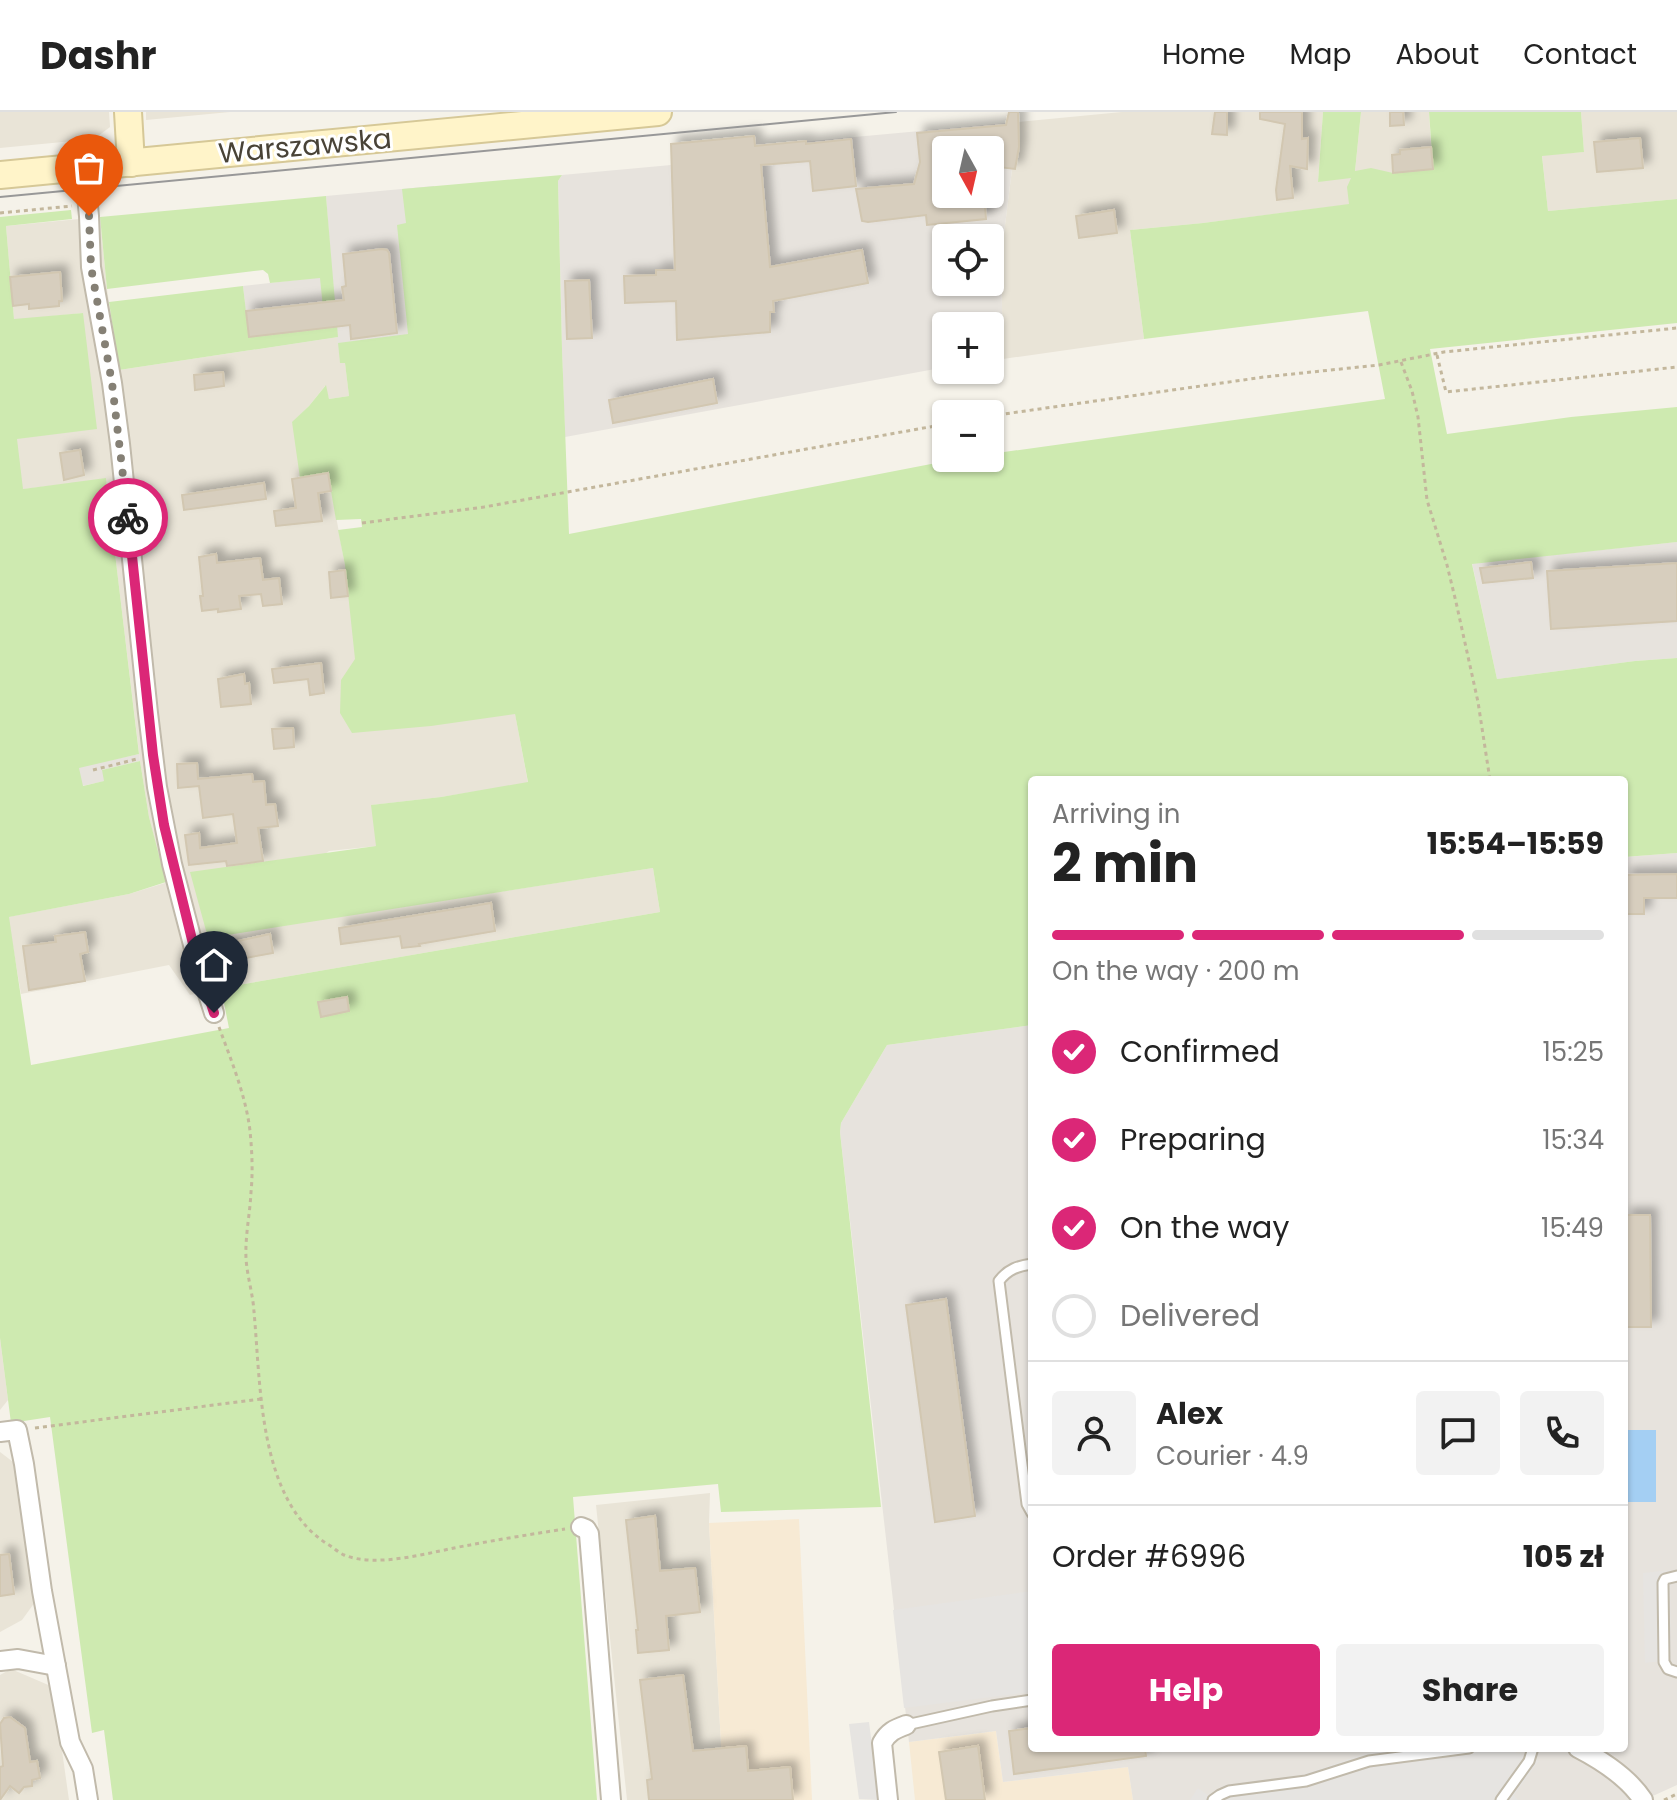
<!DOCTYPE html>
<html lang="en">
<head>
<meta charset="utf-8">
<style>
	body { margin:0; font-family:Poppins,sans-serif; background:#f2f2f2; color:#222; height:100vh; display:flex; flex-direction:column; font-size:30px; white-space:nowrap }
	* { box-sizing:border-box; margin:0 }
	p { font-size:26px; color:#767676 }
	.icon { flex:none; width:44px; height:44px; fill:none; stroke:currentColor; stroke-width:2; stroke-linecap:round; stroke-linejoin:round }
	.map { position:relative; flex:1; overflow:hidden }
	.sheet { position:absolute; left:1028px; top:664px; width:600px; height:976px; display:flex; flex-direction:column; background:#fff; border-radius:8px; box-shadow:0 2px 6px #0004 }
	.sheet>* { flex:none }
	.needle { width:52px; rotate:172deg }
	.controls { position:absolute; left:932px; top:24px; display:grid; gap:16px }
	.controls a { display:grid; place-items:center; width:72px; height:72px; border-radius:8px; background:#fff; box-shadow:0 2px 6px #0004; font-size:40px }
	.pin { position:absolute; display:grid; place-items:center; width:68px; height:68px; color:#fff; margin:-82px -34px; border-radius:50% 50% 50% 0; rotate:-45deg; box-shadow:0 0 8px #0007 }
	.pin .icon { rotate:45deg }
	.courier { position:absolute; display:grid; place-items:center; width:80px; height:80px; margin:-40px; border:6px solid #db2777; border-radius:50%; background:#fff; color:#222; box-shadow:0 2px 10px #0007 }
	.headline em { font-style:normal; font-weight:700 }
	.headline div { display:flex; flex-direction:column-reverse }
	.headline { display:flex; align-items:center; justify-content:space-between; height:136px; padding:0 24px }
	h1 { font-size:52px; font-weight:700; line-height:60px }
	.bar { display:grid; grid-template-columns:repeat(4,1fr); gap:12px 8px; align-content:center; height:96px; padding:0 24px }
	.bar i { height:10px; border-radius:6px; background:#e0e0e0 }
	.bar .on { background:#db2777 }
	.bar p { grid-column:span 4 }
	.line { display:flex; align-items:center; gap:20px; padding:0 24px; border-top:2px solid #e0e0e0 }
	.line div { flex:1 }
	.round { display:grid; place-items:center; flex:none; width:84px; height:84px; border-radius:8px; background:#f2f2f2 }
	ol { padding:0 24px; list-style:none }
	li { display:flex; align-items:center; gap:24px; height:88px }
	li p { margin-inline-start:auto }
	li .icon { padding:8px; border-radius:50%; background:#db2777; color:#fff; stroke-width:4 }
	li:last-child { color:#767676 }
	li i { width:44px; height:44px; border:4px solid #e0e0e0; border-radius:50% }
	.button { display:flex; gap:16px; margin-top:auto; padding:16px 24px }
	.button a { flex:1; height:92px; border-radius:8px; background:#db2777; color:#fff; font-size:32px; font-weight:700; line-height:92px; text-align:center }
	.button a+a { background:#f2f2f2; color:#222 }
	header { display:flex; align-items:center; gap:48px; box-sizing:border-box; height:112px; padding:0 40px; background:#fff; border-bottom:2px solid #e0e0e0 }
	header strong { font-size:38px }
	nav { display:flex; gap:44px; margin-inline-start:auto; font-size:28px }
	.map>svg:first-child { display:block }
</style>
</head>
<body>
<header>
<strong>Dashr</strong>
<nav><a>Home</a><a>Map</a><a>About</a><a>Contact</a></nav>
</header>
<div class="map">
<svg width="1677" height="1688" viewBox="0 0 1677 1688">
	<defs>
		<filter id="shadow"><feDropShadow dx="7" dy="-7" stdDeviation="4" flood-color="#0004"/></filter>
	</defs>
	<rect width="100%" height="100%" fill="#f5f2e9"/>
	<g fill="#e9e4d7">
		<path d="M0,0H109L110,15L94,27L0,36Z"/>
		<path d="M146,0H230L146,8Z"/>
		<path d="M1122,0H1323L1318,70L1355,59L1361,0H1429L1434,82L1203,111L1130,118L1144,227L1003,247L1001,145L1018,10Z"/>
		<path d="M1581,0H1677V87L1548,99L1542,43L1584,40Z"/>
		<path d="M100,105L107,177L119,258L338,225L340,250H345L349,284L329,287L325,274L309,294L292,311L328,361L345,453L501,527L528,671L441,685L372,693L377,734L329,739L208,825L653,756L660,800L221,876L190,883L169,853L21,882L8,805L129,782L165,771L149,705L140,649L106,367L0,380V329L83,201L14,208L6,114Z"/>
		<path d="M0,1226L8,1288L0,1298Z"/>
		<path d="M0,1340L17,1353L35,1490L22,1508L0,1520Z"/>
		<path d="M710,1381L709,1411L724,1688H627L596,1393Z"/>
		<path d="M11,1557L53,1575L69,1688H0V1563Z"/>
	</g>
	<g fill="#f7ead4">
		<path d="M799,1407L812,1688H724L709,1411Z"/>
		<path d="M996,1619L1003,1670L1128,1655L1133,1688H915L909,1630Z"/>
	</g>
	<g fill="#e7e3dd" fill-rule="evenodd">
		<path d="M1018,10L1001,145L1003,247L990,249V214H946V255L565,325L562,237L558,69L562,63L671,53V32L754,24L756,34ZM946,38H990V82H946ZM946,126H990V170H946Z"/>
		<path d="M434,74L450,235L340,251L337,225L250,238L243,174L332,164L326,84Z"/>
		<path d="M1677,430V546L1635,549L1497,567L1472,451Z"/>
		<path d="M139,642L140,649L103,658L105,669L82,674L78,655Z"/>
		<path d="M1677,741V1673L1644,1688H1133L1128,1655L1003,1670L996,1619L909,1630L840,1020L841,1011L887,933L1032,913V1636H1624V745Z"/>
	</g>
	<g fill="#ceeab0">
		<path d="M1323,0H1361L1355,59L1371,56L1393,61L1433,56L1429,0H1581L1584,40L1542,44L1548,99L1677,87V211L1430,237L1447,322L1571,305L1677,295V430L1472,452L1497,567L1635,549L1677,546V741L1624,745V668H1032V913L887,933L841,1011L840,1020L881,1395L721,1400L718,1372L573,1385L597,1688H113L104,1618L92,1621L50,1305L11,1311L0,1226V105L71,98L72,107L6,114L14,207L83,201L97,317L17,327L23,377L106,366L139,642L79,656L83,674L104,669L102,658L140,649L149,705L166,770L129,782L9,805L31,953L229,916L221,876L660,800L653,756L208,826L190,760L376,734L371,693L441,685L528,670L515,602L431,614L352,621L340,601L341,568L355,547L345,453L338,418L362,415L361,407L336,408L328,362L300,366L292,310L309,294L326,273L329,287L349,284L345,251H340L338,231L408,222L397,113L406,111L402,77L562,63L558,69L562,237L569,422L962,346H990V342L1385,287L1368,199L1144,227L1130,118L1203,111L1349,92L1347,75L1351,66L1318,70Z"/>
		<path d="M326,84L338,225L119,258L109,190L243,174L249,225L325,216L320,166L270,171L268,162L263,158L107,177L100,105Z"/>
	</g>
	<g fill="#e6e4e1">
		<path d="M1670,1458L1671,1548L1645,1551L1643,1461Z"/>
		<path d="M1032,1479V1580L904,1596L893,1498Z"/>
		<path d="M869,1610L879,1688L859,1687L849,1612Z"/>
		<path d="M1406,1636H1512V1639L1539,1649L1514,1683L1518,1688H1190L1198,1676L1208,1683L1225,1673L1302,1663L1366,1641Z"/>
	</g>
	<rect fill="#a4cff3" x="1624" y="1318" width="32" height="72"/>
	<g fill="#d7cebe" stroke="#d2c7b1" stroke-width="2" filter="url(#shadow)">
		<path d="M1009,0H1018L1019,35L1015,57L998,55L1000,46L990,47V38H946V82H984L986,107L927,113L926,103L868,110L862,109L856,77L914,72L920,50L917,21L1006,13Z"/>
		<path d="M1215,0H1227V23L1212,22Z"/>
		<path d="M1260,0H1302V27L1308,26L1307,57L1290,54L1293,86L1277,88L1276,78L1285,12L1260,7Z"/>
		<path d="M1390,0H1403L1404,13L1390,14Z"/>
		<path d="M754,24L755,34L806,29V32L851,27L856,74L813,79L810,49L761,53L770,155L862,138L868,171L773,189L774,200H770V220L677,228L676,189L625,191L624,164L656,163V158H675L671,32Z"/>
		<path d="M1640,26L1643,56L1597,60L1594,30Z"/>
		<path d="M1431,35L1433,57L1393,61L1392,43L1400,42V38Z"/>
		<path d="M1114,98L1117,121L1079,126L1076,104Z"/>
		<path d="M382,137L387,138L389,141L397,221L351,227L350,213L249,225L246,199L344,188L342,175L346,174L343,142Z"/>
		<path d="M60,160L62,189H59V194L29,197V192L13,194L10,165Z"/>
		<path d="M589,168L592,226L567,227L565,169Z"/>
		<path d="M223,260L224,274L195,278L194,263Z"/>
		<path d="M713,267L717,291L613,311L609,288Z"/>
		<path d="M80,338L84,363L64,368L60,341Z"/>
		<path d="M328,361L331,379L318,381L322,409L276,414L274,399L296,396L292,367Z"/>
		<path d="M264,371L266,387L184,398L182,383Z"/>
		<path d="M216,442L217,451L260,446L263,468L279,466L282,492L263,494L261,482L239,484L241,497L218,500V497L202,499L200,484H203L199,445Z"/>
		<path d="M1531,450L1533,466L1483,471L1480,456Z"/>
		<path d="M1677,451V509L1551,517L1547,459Z"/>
		<path d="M345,458L348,484L331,486L329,460Z"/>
		<path d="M321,551L324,581L310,583L308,567L274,571L272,557Z"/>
		<path d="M244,562L245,572L249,571L251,592L221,595L218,567Z"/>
		<path d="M293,616L294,635L274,637L272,617Z"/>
		<path d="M197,651L198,667L252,662L253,670L264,669L266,693L275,692L278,714L258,716L263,749L227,754L226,749L189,753L185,723L199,721L200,736L237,731L233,702L203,706L199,674L178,676L177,652Z"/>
		<path d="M1677,762V786H1644V802H1624V763Z"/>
		<path d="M491,791L495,819L419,832L420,834L402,836L400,824L341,832L339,816Z"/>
		<path d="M85,820L88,840L80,842L85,869L29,878L23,834L56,830L55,824Z"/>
		<path d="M270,822L273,841L218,851L215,834Z"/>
		<path d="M347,885L349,899L321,905L318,890Z"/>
		<path d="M1624,1103H1650L1651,1215H1624Z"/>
		<path d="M946,1187L975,1404L935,1410L906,1193Z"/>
		<path d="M655,1404L660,1459L695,1456L700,1500L666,1504L669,1538L638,1541L636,1518H638L626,1408Z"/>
		<path d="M9,1442L14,1482L0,1484V1443Z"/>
		<path d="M683,1563L693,1639L746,1634L748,1659L790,1655L793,1688H649L647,1668L652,1667L640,1568Z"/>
		<path d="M10,1605L25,1616L30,1650L37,1649L40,1666L32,1668V1674L24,1675L19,1681L10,1674L0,1688V1655L3,1654L0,1612L4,1606Z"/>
		<path d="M1032,1616V1636H1145L1146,1644L1014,1662L1009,1619Z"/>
		<path d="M978,1634L985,1688H946L939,1640Z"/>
	</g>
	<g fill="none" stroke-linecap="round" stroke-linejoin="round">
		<g stroke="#c1baab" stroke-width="13">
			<g id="lane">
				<path d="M1032,1152C1018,1154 1008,1157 999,1169L1027,1392L1032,1401"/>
				<path d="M1677,1464L1665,1467L1663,1471L1664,1550L1668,1557L1677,1560"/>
				<path d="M906,1613L992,1594L1032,1588"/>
				<path d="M1213,1688L1220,1683L1229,1679L1306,1669L1369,1649L1469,1636"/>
				<path d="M1501,1688L1529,1649L1533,1636"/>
			</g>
		</g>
		<g stroke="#c1baab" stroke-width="22">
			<g id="street">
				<path d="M84,55L89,104L91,155L112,271L120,332L148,601L157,675L172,752L197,848L214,901"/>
				<path d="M0,1320L17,1318L24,1352L42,1479L70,1630L83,1657L88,1688"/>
				<path d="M581,1415L586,1417L589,1422L611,1688"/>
				<path d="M0,1549L18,1547L56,1554"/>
				<path d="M1578,1636C1603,1649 1628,1665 1643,1688"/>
				<path d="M888,1688L882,1631C888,1620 895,1617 906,1613"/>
			</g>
		</g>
		<g stroke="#d6c897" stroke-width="30">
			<g id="secondary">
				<path d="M128,0L131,51"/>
				<path d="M0,63L658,0"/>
			</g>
		</g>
		<g stroke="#c3b79c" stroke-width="3" stroke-dasharray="4 4" stroke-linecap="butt">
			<path d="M0,101L72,94"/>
			<path d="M1437,243L1446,280L1677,255"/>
			<path d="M1401,250L1412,279L1418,305L1427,388L1447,453L1456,490L1478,590L1490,668"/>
			<path d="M990,304L1264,265L1379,253L1444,240L1677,216"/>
			<path d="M362,411L484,395L946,312"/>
			<path d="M93,658L137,647"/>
			<path d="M219,915C231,948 246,984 250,1019C252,1039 253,1060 251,1080C250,1102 245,1124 246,1146C247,1164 253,1182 254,1200C261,1274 258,1390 329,1433C334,1436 339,1441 344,1443C379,1457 433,1439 470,1433C501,1427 533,1422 565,1417"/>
			<path d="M35,1316L261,1287"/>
			<path d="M1664,1688L1677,1682"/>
		</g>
		<use href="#lane" stroke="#fff" stroke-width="9"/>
		<use href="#street" stroke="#fff" stroke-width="18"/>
		<use href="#secondary" stroke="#fff4c9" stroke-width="26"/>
		<path stroke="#989898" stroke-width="2" d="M0,85L896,0"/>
	</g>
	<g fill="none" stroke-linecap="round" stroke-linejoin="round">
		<path stroke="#858075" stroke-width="8" stroke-dasharray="0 14.4" d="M89,104L91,155L112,271L128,406"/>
		<path stroke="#db2777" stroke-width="10" d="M128,406L153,643L164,713L197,848L214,901"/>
	</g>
	<g text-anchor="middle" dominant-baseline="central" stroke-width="6" stroke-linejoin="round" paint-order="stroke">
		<g font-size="28" fill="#494337" stroke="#fff">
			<text transform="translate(305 34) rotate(-5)">Warszawska</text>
		</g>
	</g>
</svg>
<div class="controls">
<a><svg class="needle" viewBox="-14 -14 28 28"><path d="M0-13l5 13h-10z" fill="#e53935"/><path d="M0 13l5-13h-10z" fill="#767676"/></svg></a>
<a><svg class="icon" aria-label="locate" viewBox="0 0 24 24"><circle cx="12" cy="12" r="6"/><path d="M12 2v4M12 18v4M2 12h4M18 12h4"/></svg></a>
<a>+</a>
<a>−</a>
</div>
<div class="pin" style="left:89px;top:104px;background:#ea580c"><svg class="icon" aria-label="bag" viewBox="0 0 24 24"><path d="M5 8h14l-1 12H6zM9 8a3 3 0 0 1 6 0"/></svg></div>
<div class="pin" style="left:214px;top:901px;background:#1f2937"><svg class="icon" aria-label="home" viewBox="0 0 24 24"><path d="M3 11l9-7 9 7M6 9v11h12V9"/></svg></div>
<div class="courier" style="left:128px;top:406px"><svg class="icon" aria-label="bike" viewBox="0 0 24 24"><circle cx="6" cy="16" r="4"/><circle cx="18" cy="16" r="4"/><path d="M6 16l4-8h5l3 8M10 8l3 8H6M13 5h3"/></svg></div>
<section class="sheet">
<div class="headline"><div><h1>2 min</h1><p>Arriving in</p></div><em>15:54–15:59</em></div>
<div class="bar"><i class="on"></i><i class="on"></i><i class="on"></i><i></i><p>On the way · 200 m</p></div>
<ol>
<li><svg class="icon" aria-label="check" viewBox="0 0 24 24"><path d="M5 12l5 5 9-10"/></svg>Confirmed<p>15:25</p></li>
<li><svg class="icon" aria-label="check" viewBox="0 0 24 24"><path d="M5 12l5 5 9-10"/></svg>Preparing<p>15:34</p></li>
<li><svg class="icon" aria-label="check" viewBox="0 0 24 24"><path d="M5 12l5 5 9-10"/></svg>On the way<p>15:49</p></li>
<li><i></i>Delivered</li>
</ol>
<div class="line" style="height:144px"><a class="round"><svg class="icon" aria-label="person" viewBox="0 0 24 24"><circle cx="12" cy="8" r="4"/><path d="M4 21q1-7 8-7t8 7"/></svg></a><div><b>Alex</b><p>Courier · 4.9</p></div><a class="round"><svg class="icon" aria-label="chat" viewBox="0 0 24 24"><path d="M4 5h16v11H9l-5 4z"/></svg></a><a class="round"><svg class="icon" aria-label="phone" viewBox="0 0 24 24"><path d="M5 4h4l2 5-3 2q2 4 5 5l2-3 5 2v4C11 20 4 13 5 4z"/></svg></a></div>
<div class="line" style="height:104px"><div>Order #6996</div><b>105 zł</b></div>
<div class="button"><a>Help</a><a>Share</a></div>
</section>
</div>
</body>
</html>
